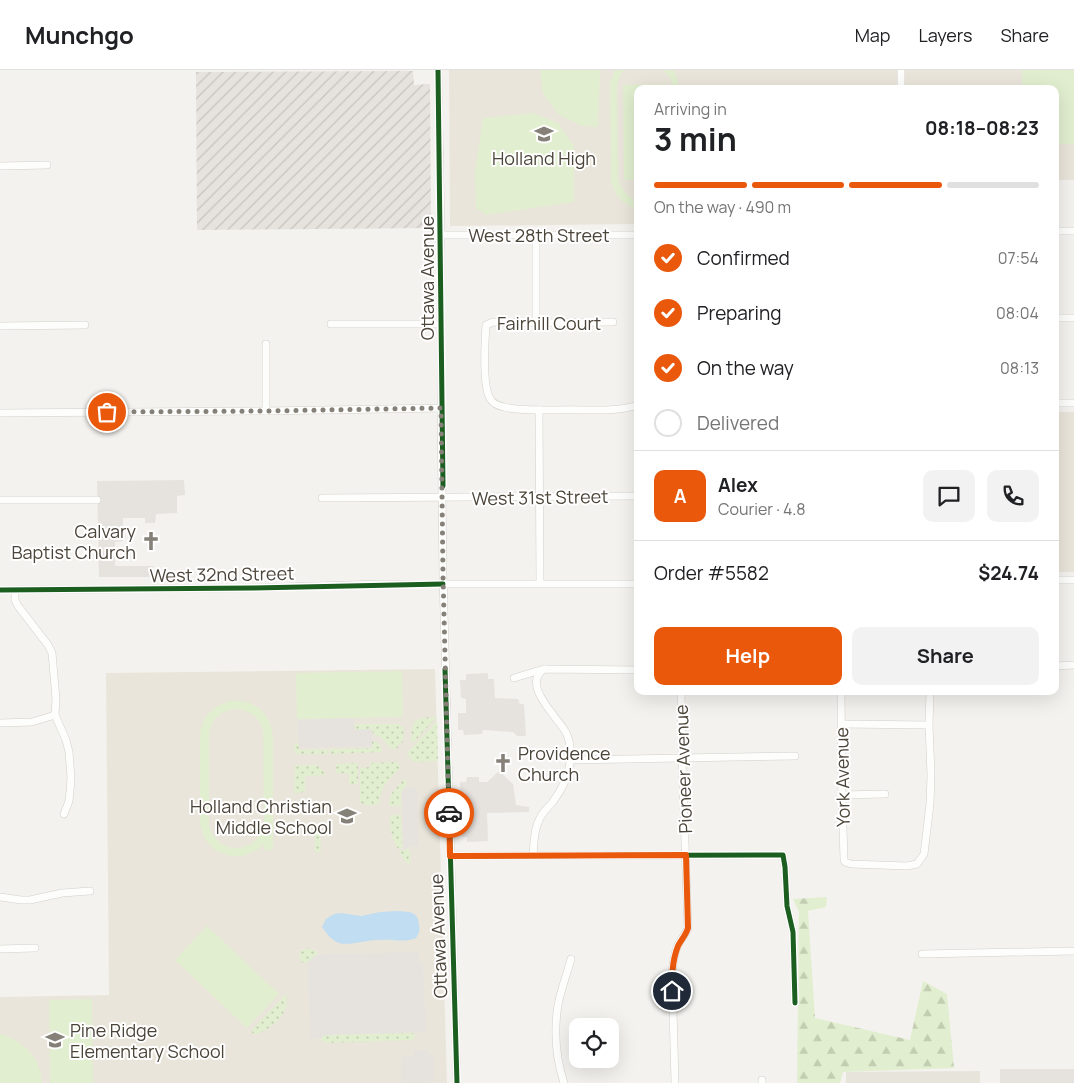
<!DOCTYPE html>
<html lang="en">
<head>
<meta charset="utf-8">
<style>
	body { margin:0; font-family:Manrope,sans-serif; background:#f2f2f2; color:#202124; height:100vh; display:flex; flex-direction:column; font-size:19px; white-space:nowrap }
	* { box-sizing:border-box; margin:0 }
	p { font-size:16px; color:#757577 }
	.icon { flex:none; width:28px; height:28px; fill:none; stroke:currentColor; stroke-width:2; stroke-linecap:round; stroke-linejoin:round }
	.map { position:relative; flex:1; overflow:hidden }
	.side { position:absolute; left:634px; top:15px; width:425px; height:610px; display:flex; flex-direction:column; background:#fff; border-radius:10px; box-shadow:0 5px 20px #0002 }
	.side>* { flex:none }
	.tools { position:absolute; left:569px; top:948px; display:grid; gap:10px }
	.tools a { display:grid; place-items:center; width:50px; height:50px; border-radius:10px; background:#fff; box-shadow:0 5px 20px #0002; font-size:25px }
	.pin { position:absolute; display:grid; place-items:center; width:42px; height:42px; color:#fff; margin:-21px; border:2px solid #fff; border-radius:50%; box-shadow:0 1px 5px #0007 }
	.courier { position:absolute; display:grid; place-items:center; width:50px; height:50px; margin:-25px; border:4px solid #ea580c; border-radius:50%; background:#fff; color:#222; box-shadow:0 1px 6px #0007 }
	.summary em { font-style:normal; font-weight:700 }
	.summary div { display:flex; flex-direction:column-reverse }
	.summary { display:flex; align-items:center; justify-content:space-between; height:85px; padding:0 20px }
	h1 { font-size:32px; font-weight:700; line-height:38px }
	.bar { display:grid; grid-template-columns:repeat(4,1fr); gap:8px 5px; align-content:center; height:60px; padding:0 20px }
	.bar i { height:6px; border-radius:4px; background:#e0e0e0 }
	.bar .on { background:#ea580c }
	.bar p { grid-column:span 4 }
	.line { display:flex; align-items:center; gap:12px; padding:0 20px; border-top:1px solid #e0e0e0 }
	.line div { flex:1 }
	.round { display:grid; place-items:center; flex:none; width:52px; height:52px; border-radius:10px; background:#f2f2f2 }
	ol { padding:0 20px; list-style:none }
	li { display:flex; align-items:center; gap:15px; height:55px }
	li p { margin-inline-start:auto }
	li .icon { padding:5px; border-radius:50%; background:#ea580c; color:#fff; stroke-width:4 }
	li:last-child { color:#757577 }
	li i { width:28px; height:28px; border:2px solid #e0e0e0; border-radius:50% }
	.cta { display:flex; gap:10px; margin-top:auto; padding:10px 20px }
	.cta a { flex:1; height:58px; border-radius:10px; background:#ea580c; color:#fff; font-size:20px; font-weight:700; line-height:58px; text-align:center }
	.cta a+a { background:#f2f2f2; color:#202124 }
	header { display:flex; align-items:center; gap:30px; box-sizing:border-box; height:70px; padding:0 25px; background:#fff; border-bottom:1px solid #e0e0e0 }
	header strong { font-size:24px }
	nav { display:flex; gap:28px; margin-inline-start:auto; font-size:18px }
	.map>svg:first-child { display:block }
</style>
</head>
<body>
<header>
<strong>Munchgo</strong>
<nav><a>Map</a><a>Layers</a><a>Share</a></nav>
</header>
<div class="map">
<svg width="1074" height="1013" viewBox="0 0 1074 1013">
	<defs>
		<pattern id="industrial-furrows" width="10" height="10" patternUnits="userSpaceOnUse" patternTransform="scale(1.25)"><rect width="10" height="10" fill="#e6e2de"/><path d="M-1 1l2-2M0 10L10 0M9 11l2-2" fill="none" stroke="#c7c3bf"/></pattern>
		<pattern id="grass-dots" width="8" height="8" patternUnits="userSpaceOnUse" patternTransform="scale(1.25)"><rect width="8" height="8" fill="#e1eecf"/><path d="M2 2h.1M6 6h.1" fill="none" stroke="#c3cdb2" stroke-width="1.8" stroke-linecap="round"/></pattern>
		<pattern id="forest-firs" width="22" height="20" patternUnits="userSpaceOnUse" patternTransform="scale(1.25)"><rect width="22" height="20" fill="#e1eecf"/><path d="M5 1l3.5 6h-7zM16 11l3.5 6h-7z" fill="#c3cdb2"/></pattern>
	</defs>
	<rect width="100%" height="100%" fill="#f4f2ee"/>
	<path fill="#e7e4dc" d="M980,1001V1013H846V1002Z"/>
	<path fill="url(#industrial-furrows)" d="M413,1L414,15L430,14L431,158L197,160L196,2Z"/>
	<g fill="#eae5da">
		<path d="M449,0H1074V110H1055V19H638L637,154L450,156Z"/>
		<rect x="1055" y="342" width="19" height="160"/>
		<path d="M435,599L447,1013H0V927L109,925L106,603Z"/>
	</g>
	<g fill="url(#grass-dots)">
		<path d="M437,647L414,672L411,671C412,667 411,662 412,658C414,646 427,648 437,647Z"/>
		<path d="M437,651L438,691L413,692L410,687L407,685V683Z"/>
		<path d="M356,654H399L404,658L403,672L399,674L398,678L392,679C384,674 383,665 373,664L372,659L355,660L354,656Z"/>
		<path d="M373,671C378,673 381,675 382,681L381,682L330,684L329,679L372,678V672Z"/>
		<path d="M296,673L299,674V680L327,679V684H298L295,681L294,675Z"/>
		<path d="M397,692L401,697C390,708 380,717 379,733C372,736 366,737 360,732V698L370,697V693Z"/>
		<path d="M358,693V714H349V703H336V694Z"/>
		<path d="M295,695H317L327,705L305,706V722L294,723Z"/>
		<path d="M404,709L406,710V717L402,721H401V736H389L391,724Z"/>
		<path d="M390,745H401L402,778L398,779C391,768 390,758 390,745Z"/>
		<path d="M315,763H320L321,782H315Z"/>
		<path d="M407,779H409L410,781V795L406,792L399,781Z"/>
		<path d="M306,878L315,880L318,885L315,886L308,892V893L302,892L299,887L300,881Z"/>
		<path d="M286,924C291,943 272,960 254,965L251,961Z"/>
		<path d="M413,963L415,964V968L412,970L325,973L322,970L321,968L324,965Z"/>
	</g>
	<path fill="url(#forest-firs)" d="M827,827L826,837L808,841L815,948L910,970L923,911L947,924L954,998L843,1002L840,1013H797L799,842L793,829Z"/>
	<g fill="#e1eecf" fill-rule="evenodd">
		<path d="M540,0H600L598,57L582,56L558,44L543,23Z"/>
		<path d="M615,0H624L620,6L617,14L618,109C622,120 627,126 637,131V139C623,134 615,126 611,112L610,14Z"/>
		<path d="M664,0H673L677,6L679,19H672L671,9Z"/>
		<path d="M1022,0H1074V74H1055V19H1022Z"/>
		<path d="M666,14V19H638L637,110H624L623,15Z"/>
		<path d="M533,43L558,53L574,76V132L487,145L476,138L475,102L483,48Z"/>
		<path d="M402,601L403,647L297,649L296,603Z"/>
		<path d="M231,631C255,629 271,643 273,667V780H264V774C240,798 202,785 200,750V667C201,648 212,635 231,631ZM239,639C252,641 260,649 263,661L264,751C261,784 218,788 209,756V666C210,649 222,639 239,639Z"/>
		<path d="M207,856L279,924L247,958L175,890Z"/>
		<path d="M92,929L93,1013H50L49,930Z"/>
		<path d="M0,964C23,970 41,988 42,1013H0Z"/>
	</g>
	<g fill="#e6e3df">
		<path d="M184,410L185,425L177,426V443L156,444L155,453H145V448H123V471L115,472V496H153V507H99L97,411Z"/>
		<path d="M488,603V609H494L495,628L518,629L520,634H524L526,666H517L513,662L483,660L482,664L464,665L463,660H458V643H466V629L461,628L460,610H466V604Z"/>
		<path d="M354,648L355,660L372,659V676L299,678L298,650Z"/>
		<path d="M499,701L513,714L516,735L529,737V742L487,743L488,771L467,772V767H462L460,712H466L467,707H479V712H487Z"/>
		<path d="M406,717H413L417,720L419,777L415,775L404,780L402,721Z"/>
		<path d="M419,882V893L423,894L426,962L325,965L321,968H310L308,892L312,888L318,885L332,884Z"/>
		<path d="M428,980V985H434V1011H430L429,1013H401V987L413,986L414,985V981Z"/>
		<rect x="1000" y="999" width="74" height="14"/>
	</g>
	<path fill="#c0ddf1" d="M397,841C410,842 418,841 419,855C420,861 419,863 416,868C405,873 390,869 378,870C366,870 349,876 339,873C331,870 327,864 322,857L326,849L334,844L341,843L361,846L380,842Z"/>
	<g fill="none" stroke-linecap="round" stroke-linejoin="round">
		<g stroke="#d2d0cb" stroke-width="8">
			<g id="minor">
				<path d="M438,0L441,165V338L443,506L457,1013"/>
				<path d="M901,0V19"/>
				<path d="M0,96L47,95"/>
				<path d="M1055,161H1074"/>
				<path d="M441,165H638"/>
				<path d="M1055,248H1074"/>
				<path d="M613,252L536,253L493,252L486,255C485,270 482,319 491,330C494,334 499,336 504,337C519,341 542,340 558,340C584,339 613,343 638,335"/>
				<path d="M536,253V165"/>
				<path d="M331,254H441"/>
				<path d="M0,256L85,255"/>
				<path d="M1055,333H1074"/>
				<path d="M539,340L540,513"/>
				<path d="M266,341V274"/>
				<path d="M0,343L266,341L441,338"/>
				<path d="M322,428L638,426"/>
				<path d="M0,430H97"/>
				<path d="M1055,510H1074"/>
				<path d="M0,520L252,518L379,514H638"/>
				<path d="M15,520V530L18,536L48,575L52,583L56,629L55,645L66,670L69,682L71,708L70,721L69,731L64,744"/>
				<path d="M1055,596L1074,595"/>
				<path d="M514,608L544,599L638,600"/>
				<path d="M841,621L842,725L844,790L845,792L851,794L907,796L917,794L924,784L930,734L931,705L929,655L930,621"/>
				<path d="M0,653L32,652L55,645"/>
				<path d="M841,654L929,655"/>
				<path d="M571,690L795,686"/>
				<path d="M842,725L885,724"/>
				<path d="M450,786L783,785L785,797L787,836L793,862L795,933"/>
				<path d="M533,786C534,773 534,759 540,748C543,742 548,737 552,733C565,716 573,698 570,676C569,669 567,663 563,658C554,644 522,614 544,599"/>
				<path d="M0,827L21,830H30L62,823L90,821"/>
				<path d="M0,879L35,878"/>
				<path d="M922,884L1074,881"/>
				<path d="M762,1010V1013"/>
				<path d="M564,1013C556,988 554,960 558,935C561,919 567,904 571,889"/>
				<path d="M675,1013L672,903C673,893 674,882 679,873C682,868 686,864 688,858L682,688L681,621"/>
			</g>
		</g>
		<use href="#minor" stroke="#fdfdfc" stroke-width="7"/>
		<g stroke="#fff" stroke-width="8">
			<g id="cycleway">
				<path d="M438,0L443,416"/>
				<path d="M0,520L252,518L443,514"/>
				<path d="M445,599L457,1013"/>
				<path d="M450,786L783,785L785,797L787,836L793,862L795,933"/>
			</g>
		</g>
		<use href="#cycleway" stroke="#1b5e20" stroke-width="5"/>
	</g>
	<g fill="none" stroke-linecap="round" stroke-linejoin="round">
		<path stroke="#868178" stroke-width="5" stroke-dasharray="0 9" d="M107,342L266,341L441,338L443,506L449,743"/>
		<path stroke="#ea580c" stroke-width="6" d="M449,743L450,786L686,785L688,858C686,865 681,870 678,876C672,891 672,906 672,921"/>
	</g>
	<defs>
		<g id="school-bare" transform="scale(1.5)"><path d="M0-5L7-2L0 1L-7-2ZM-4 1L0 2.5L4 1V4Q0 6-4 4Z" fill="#868178" stroke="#fff" stroke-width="2.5" paint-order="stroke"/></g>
		<g id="church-bare" transform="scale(1.5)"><path d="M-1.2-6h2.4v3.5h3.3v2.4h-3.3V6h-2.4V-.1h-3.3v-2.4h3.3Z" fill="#868178" stroke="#fff" stroke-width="2.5" paint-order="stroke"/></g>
	</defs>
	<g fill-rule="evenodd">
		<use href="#school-bare" x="544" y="64"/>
		<use href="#church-bare" x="151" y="471"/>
		<use href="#church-bare" x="503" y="693"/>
		<use href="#school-bare" x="347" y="746"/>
		<use href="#school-bare" x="55" y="970"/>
	</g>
	<g text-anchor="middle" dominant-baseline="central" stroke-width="4" stroke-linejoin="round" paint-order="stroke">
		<g font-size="18" fill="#4b4439" stroke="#fff" text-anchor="end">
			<text x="544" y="88" text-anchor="middle">Holland High</text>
			<text x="136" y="461">Calvary<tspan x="136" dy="21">Baptist Church</tspan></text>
			<text x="518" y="683" text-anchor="start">Providence<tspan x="518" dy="21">Church</tspan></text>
			<text x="332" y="736">Holland Christian<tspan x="332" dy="21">Middle School</tspan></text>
			<text x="70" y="960" text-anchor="start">Pine Ridge<tspan x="70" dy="21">Elementary School</tspan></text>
		</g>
		<g font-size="18" fill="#4b4439" stroke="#fff">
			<text x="539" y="165">West 28th Street</text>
			<text transform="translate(427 208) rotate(-90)">Ottawa Avenue</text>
			<text x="549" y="253">Fairhill Court</text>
			<text transform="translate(540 427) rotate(-1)">West 31st Street</text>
			<text transform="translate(222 504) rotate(-1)">West 32nd Street</text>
			<text transform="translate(683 699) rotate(-92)">Pioneer Avenue</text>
			<text transform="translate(842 707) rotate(-91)">York Avenue</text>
			<text transform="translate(438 866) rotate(-92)">Ottawa Avenue</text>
		</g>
	</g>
</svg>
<div class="tools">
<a><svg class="icon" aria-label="locate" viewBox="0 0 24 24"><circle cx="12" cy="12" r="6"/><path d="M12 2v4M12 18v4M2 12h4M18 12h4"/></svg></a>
</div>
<div class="pin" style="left:107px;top:342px;background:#ea580c"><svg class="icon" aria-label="bag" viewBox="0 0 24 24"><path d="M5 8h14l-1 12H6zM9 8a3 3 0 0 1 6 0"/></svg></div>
<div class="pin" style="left:672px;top:921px;background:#1f2937"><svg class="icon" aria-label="home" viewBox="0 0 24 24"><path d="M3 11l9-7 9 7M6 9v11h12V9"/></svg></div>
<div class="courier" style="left:449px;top:743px"><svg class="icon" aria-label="car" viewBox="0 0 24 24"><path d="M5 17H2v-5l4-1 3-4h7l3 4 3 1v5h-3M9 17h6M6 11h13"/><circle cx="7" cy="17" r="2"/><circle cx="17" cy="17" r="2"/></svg></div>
<section class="side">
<div class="summary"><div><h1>3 min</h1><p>Arriving in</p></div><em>08:18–08:23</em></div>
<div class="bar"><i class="on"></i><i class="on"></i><i class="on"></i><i></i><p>On the way · 490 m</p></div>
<ol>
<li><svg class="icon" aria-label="check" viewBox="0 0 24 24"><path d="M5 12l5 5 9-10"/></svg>Confirmed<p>07:54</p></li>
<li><svg class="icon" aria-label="check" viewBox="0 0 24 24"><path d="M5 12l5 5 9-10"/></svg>Preparing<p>08:04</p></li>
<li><svg class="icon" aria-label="check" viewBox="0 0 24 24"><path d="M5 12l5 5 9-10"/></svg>On the way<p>08:13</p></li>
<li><i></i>Delivered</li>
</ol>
<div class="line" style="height:90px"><b class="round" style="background:#ea580c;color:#fff">A</b><div><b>Alex</b><p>Courier · 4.8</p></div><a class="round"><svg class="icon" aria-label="chat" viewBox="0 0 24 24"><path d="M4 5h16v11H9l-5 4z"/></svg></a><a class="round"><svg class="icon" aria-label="phone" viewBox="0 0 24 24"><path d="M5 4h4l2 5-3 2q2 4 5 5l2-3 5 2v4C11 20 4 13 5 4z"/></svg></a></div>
<div class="line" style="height:65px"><div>Order #5582</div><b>$24.74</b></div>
<div class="cta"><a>Help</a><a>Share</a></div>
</section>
</div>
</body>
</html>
